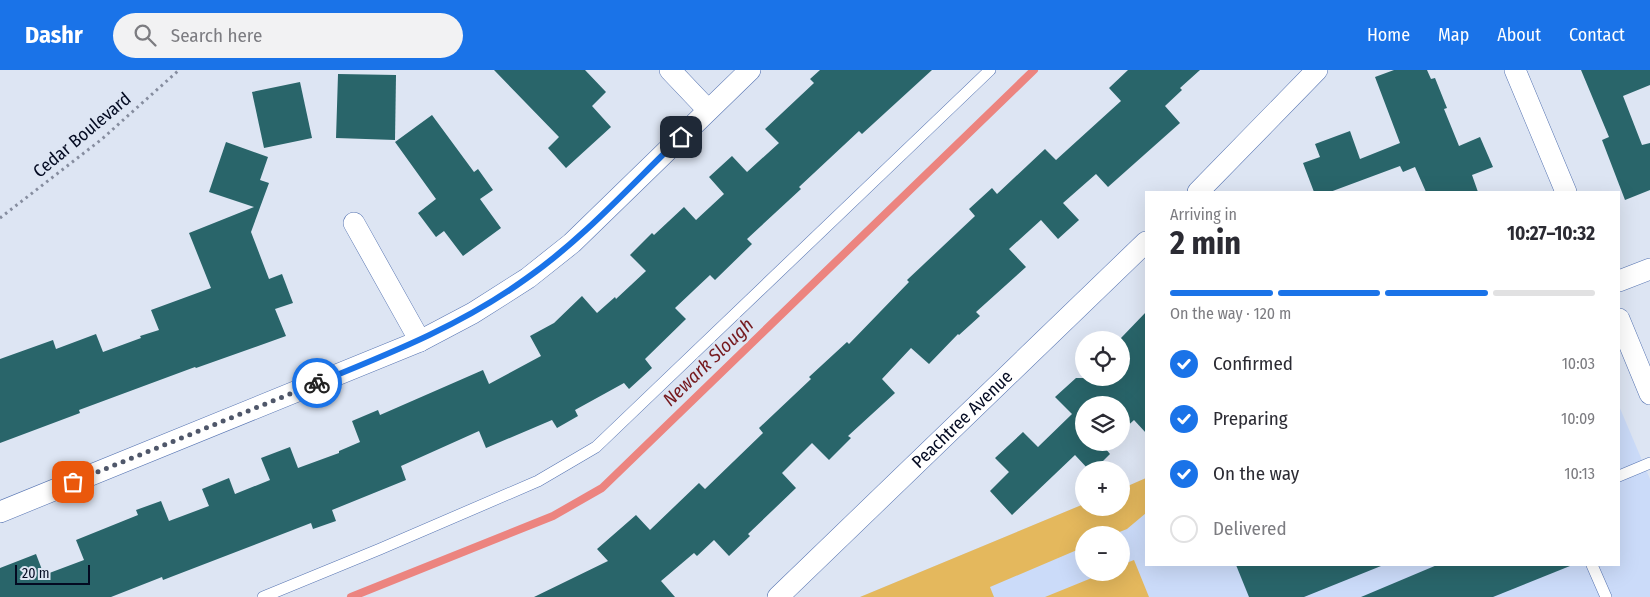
<!DOCTYPE html>
<html lang="en">
<head>
<meta charset="utf-8">
<style>
	body { margin:0; font-family:"Fira Sans Condensed",sans-serif; background:#f2f2f3; color:#2b2b33; height:100vh; display:flex; flex-direction:column; font-size:19px; white-space:nowrap }
	* { box-sizing:border-box; margin:0 }
	p { font-size:16px; color:#7c7c81 }
	.icon { flex:none; width:28px; height:28px; fill:none; stroke:currentColor; stroke-width:2; stroke-linecap:round; stroke-linejoin:round }
	.map { position:relative; flex:1; overflow:hidden }
	.details { position:absolute; left:1145px; top:121px; width:475px; height:375px; display:flex; flex-direction:column; background:#fff; border-radius:0px; box-shadow:0 5px 20px #0002 }
	.details>* { flex:none }
	.tools { position:absolute; left:1075px; top:261px; display:grid; gap:10px }
	.tools a { display:grid; place-items:center; width:55px; height:55px; border-radius:50%; background:#fff; box-shadow:0 5px 20px #0002; font-size:25px }
	.scale { position:absolute; left:15px; bottom:12px; width:75px; box-sizing:border-box; padding-left:5px; border:2px solid #030a21; border-top:0; font-size:14px; line-height:18px; white-space:nowrap; color:#030a21; -webkit-text-stroke:4px #dde5f3; paint-order:stroke }
	.pin { position:absolute; display:grid; place-items:center; width:42px; height:42px; color:#fff; margin:-21px; border-radius:10px; box-shadow:0 2px 8px #0006 }
	.courier { position:absolute; display:grid; place-items:center; width:50px; height:50px; margin:-25px; border:4px solid #1a73e8; border-radius:50%; background:#fff; color:#222; box-shadow:0 1px 6px #0007 }
	.summary em { font-style:normal; font-weight:700 }
	.summary div { display:flex; flex-direction:column-reverse }
	.summary { display:flex; align-items:center; justify-content:space-between; height:85px; padding:0 25px }
	h1 { font-size:32px; font-weight:700; line-height:38px }
	.bar { display:grid; grid-template-columns:repeat(4,1fr); gap:8px 5px; align-content:center; height:60px; padding:0 25px }
	.bar i { height:6px; border-radius:4px; background:#e1e1e2 }
	.bar .active { background:#1a73e8 }
	.bar p { grid-column:span 4 }
	ol { padding:0 25px; list-style:none }
	li { display:flex; align-items:center; gap:15px; height:55px }
	li p { margin-inline-start:auto }
	li .icon { padding:5px; border-radius:50%; background:#1a73e8; color:#fff; stroke-width:4 }
	li:last-child { color:#7c7c81 }
	li i { width:28px; height:28px; border:2px solid #e1e1e2; border-radius:50% }
	header { display:flex; align-items:center; gap:30px; box-sizing:border-box; height:70px; padding:0 25px; background:#1a73e8; color:#fff }
	header strong { font-size:24px }
	nav { display:flex; gap:28px; margin-inline-start:auto; font-size:18px }
	.search { width:350px; height:45px; background:#f2f2f3; display:flex; align-items:center; gap:12px; box-sizing:border-box; padding:0 18px; border-radius:28px; color:#7c7c81; font-size:19px }
	.map>svg:first-child { display:block }
</style>
</head>
<body>
<header>
<strong>Dashr</strong>
<div class="search"><svg class="icon" aria-label="search" viewBox="0 0 24 24"><circle cx="10" cy="10" r="6"/><path d="M15 15l6 6"/></svg>Search here</div>
<nav><a>Home</a><a>Map</a><a>About</a><a>Contact</a></nav>
</header>
<div class="map">
<svg width="1650" height="527" viewBox="0 0 1650 527">
	<rect width="100%" height="100%" fill="#dde5f3"/>
	<path fill="#cbdbf9" fill-rule="evenodd" d="M1619,336L1650,409V527H860L1084,434V438H1121V419L1146,408V495H1619ZM1084,465H1121V502H1084Z"/>
	<g fill="#e4b85d">
		<path d="M1146,408V443L1127,459L1112,465H1084V477L990,517L994,527H860L1084,434V438H1121V419Z"/>
		<path d="M1134,490L1149,527H1045L1104,503L1121,502V495Z"/>
	</g>
	<g fill="none" stroke-linecap="round" stroke-linejoin="round">
		<path stroke="#ec847f" stroke-width="8" d="M351,527L553,446L602,418L1034,0"/>
	</g>
	<g fill="#29656a">
		<path d="M494,0H585L606,22L592,36L611,57L566,98L548,78L559,67Z"/>
		<path d="M820,0H932L862,64L859,61L799,117L801,119L747,169L752,174L715,210L710,205L675,238L686,249L645,289L652,298L629,319L624,313L575,340L578,346L557,358L552,350L486,378L479,361L401,396L406,410L332,440L336,451L313,459L311,453L163,510L162,507L111,527H0V498L36,484L44,505L84,490L76,470L138,445L136,440L161,431L169,451L209,436L202,419L229,408L235,424L270,410L261,388L290,377L298,398L339,383V381L360,372L352,351L378,340L380,345L483,300L489,314L541,286L530,266L554,253L582,226L597,243L615,227L616,229L646,201L630,185L652,163L654,165L684,137L696,150L724,124L709,107L732,86L747,102L779,73L765,59L814,13L810,9Z"/>
		<path d="M1128,0H1200L1180,18L1182,20L1165,36L1180,53L1108,117L1096,104L1063,133L1079,150L1058,169L1041,150L1009,179L1026,197L976,242L980,246L959,265L958,264L929,294L911,278L882,309L895,323L848,366L851,368L829,390L812,373L782,403L796,418L748,464L750,466L729,486L714,470L697,486L694,483L661,511L675,527H534L608,491L597,479L636,445L650,460L699,413L705,419L763,363L759,358L811,309L809,307L847,272L849,274L909,212L907,210L975,146L969,139L992,118L997,124L1045,79L1056,90L1121,31L1109,18Z"/>
		<path d="M1394,0H1427L1431,9L1435,8L1447,38L1444,39L1459,76L1480,67L1493,97L1472,105L1478,122H1426L1415,97L1403,102L1400,96L1330,122H1314L1303,93L1320,87L1315,74L1350,61L1360,89L1400,73L1375,7Z"/>
		<path d="M1581,0H1650V15L1623,26L1642,75L1650,73V120L1625,130L1602,70L1609,67Z"/>
		<path d="M338,4L396,5L395,70L336,68Z"/>
		<path d="M300,12L312,68L264,78L252,22Z"/>
		<path d="M432,45L474,102L478,99L493,120L480,129L501,158L463,186L444,161L436,167L418,143L436,129L395,72Z"/>
		<path d="M226,72L268,87L260,110L269,113L251,162L269,209L282,204L293,233L275,239L286,266L196,298L195,297L79,340L80,343L0,373V289L53,270L56,279L96,264L103,282L141,268L140,266L159,260L151,240L211,218L189,163L254,137L209,122Z"/>
		<path d="M1146,242V363L1134,350L1121,362V335H1084V372H1111L1105,378L1110,384L1094,400H1089L1075,385L1012,445L990,421L1009,402L995,388L1023,362L1038,377L1072,344L1055,327L1076,308H1121V268Z"/>
		<path d="M1236,495H1381V496L1304,527H1249Z"/>
		<path d="M1437,495H1569L1570,496L1493,527H1361Z"/>
	</g>
	<g fill="none" stroke-linecap="round" stroke-linejoin="round">
		<g stroke="#5674b2" stroke-width="12">
			<g id="lane">
				<path d="M1619,406L1650,393"/>
				<path d="M1592,495L1606,527"/>
				<path d="M263,527L380,479L538,411L596,377L990,0"/>
			</g>
		</g>
		<g stroke="#5674b2" stroke-width="22">
			<g id="street">
				<path d="M670,0L708,40"/>
				<path d="M1515,0L1566,122"/>
				<path d="M1198,122L1317,0"/>
				<path d="M354,153L420,271"/>
				<path d="M1619,211L1650,199"/>
				<path d="M1619,249L1650,324"/>
				<path d="M0,442L420,271L473,243L528,208L572,173L750,0"/>
				<path id="s1" d="M778,527L1146,172"/>
			</g>
		</g>
		<path stroke="#868d9f" stroke-width="3" stroke-dasharray="2.5 4" stroke-linecap="butt" d="M0,148L102,69L179,0"/>
		<use href="#lane" stroke="#fff" stroke-width="11"/>
		<use href="#street" stroke="#fff" stroke-width="21"/>
	</g>
	<g fill="none" stroke-linecap="round" stroke-linejoin="round">
		<path stroke="#4f576a" stroke-width="5" stroke-dasharray="0 9" d="M73,412L317,313"/>
		<path stroke="#1a73e8" stroke-width="6" d="M317,313C391,283 462,255 527,208C584,168 631,115 681,67"/>
	</g>
	<g text-anchor="middle" dominant-baseline="central" stroke-width="5" stroke-linejoin="round" paint-order="stroke">
		<g font-size="18" fill="#030a21" stroke="#dde5f3">
			<text transform="translate(82 65) rotate(-40)">Cedar Boulevard</text>
			<text stroke="none"><textPath href="#s1" startOffset="256">Peachtree Avenue</textPath></text>
		</g>
		<g font-size="19" font-style="italic" fill="#75181d" stroke="#dde5f3">
			<text transform="translate(708 292) rotate(-44)">Newark Slough</text>
		</g>
	</g>
</svg>
<div class="tools">
<a><svg class="icon" aria-label="locate" viewBox="0 0 24 24"><circle cx="12" cy="12" r="6"/><path d="M12 2v4M12 18v4M2 12h4M18 12h4"/></svg></a>
<a><svg class="icon" aria-label="layers" viewBox="0 0 24 24"><path d="M12 4l9 5-9 5-9-5zM3 14l9 5 9-5"/></svg></a>
<a>+</a>
<a>−</a>
</div>
<div class="scale">20 m</div>
<div class="pin" style="left:73px;top:412px;background:#ea580c"><svg class="icon" aria-label="bag" viewBox="0 0 24 24"><path d="M5 8h14l-1 12H6zM9 8a3 3 0 0 1 6 0"/></svg></div>
<div class="pin" style="left:681px;top:67px;background:#1f2937"><svg class="icon" aria-label="home" viewBox="0 0 24 24"><path d="M3 11l9-7 9 7M6 9v11h12V9"/></svg></div>
<div class="courier" style="left:317px;top:313px"><svg class="icon" aria-label="bike" viewBox="0 0 24 24"><circle cx="6" cy="16" r="4"/><circle cx="18" cy="16" r="4"/><path d="M6 16l4-8h5l3 8M10 8l3 8H6M13 5h3"/></svg></div>
<section class="details">
<div class="summary"><div><h1>2 min</h1><p>Arriving in</p></div><em>10:27–10:32</em></div>
<div class="bar"><i class="active"></i><i class="active"></i><i class="active"></i><i></i><p>On the way · 120 m</p></div>
<ol>
<li><svg class="icon" aria-label="check" viewBox="0 0 24 24"><path d="M5 12l5 5 9-10"/></svg>Confirmed<p>10:03</p></li>
<li><svg class="icon" aria-label="check" viewBox="0 0 24 24"><path d="M5 12l5 5 9-10"/></svg>Preparing<p>10:09</p></li>
<li><svg class="icon" aria-label="check" viewBox="0 0 24 24"><path d="M5 12l5 5 9-10"/></svg>On the way<p>10:13</p></li>
<li><i></i>Delivered</li>
</ol>
</section>
</div>
</body>
</html>
